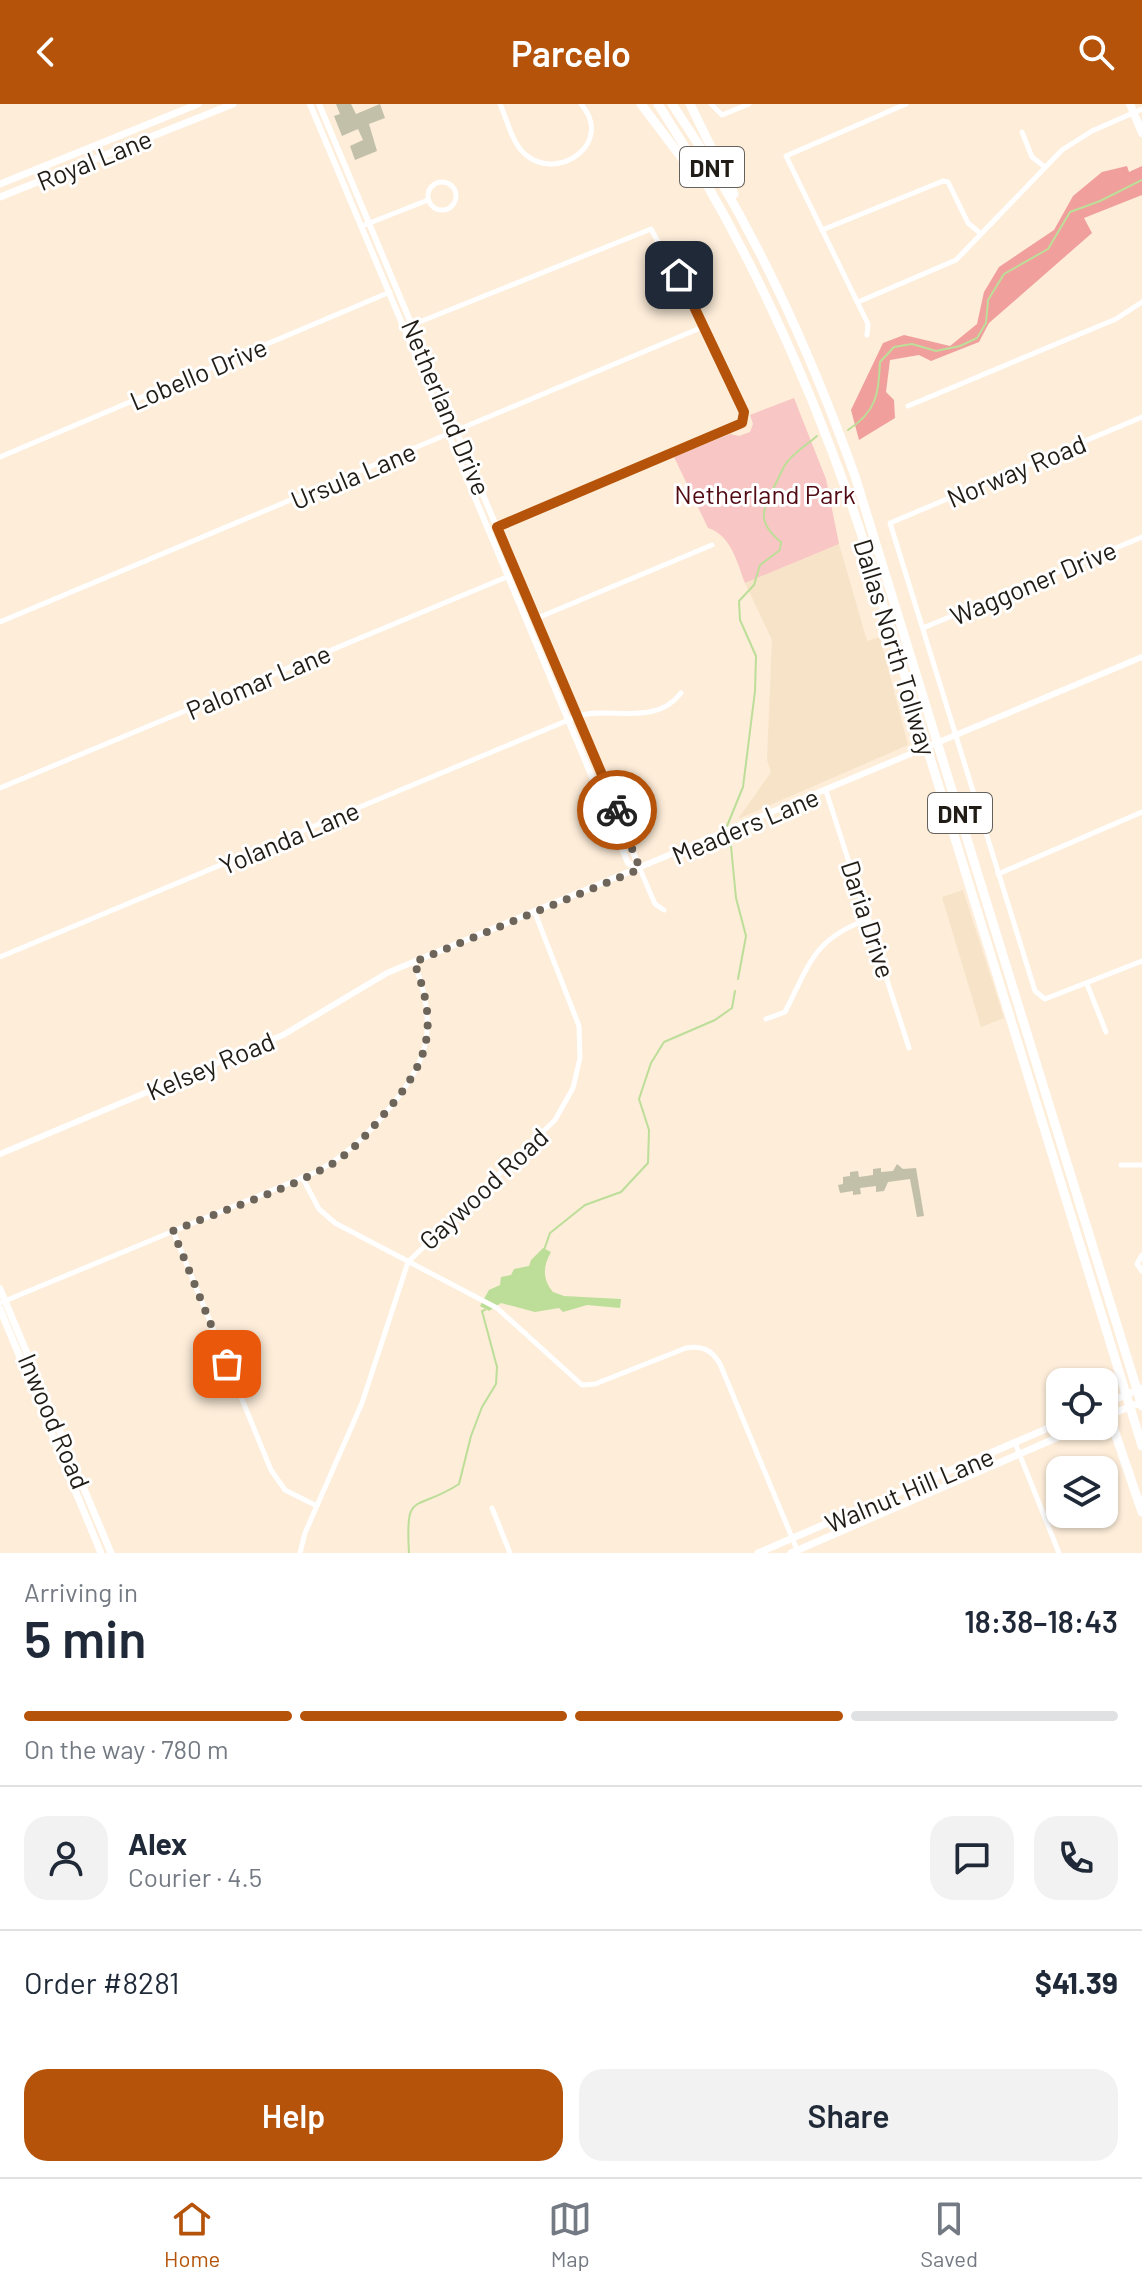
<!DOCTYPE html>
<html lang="en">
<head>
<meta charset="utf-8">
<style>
	body { margin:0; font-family:Barlow,sans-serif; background:#f2f2f3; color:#1f2937; height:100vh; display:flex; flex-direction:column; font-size:30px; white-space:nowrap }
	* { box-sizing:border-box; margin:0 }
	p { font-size:26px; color:#747a83 }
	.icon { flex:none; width:44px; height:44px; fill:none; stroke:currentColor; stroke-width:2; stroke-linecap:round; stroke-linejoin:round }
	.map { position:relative; height:1449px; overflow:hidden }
	.drawer { display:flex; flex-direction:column; background:#fff; flex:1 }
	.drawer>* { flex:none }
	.buttons { position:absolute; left:1046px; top:1264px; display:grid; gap:16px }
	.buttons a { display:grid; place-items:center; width:72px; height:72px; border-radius:16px; background:#fff; box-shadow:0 2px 6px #0004; font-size:40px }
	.pin { position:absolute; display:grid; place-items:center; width:68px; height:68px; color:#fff; margin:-34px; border-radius:16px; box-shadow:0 4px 12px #0006 }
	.courier { position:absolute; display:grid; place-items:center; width:80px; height:80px; margin:-40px; border:6px solid #b45309; border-radius:50%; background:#fff; color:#222; box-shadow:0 2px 10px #0007 }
	.summary em { font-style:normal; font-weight:600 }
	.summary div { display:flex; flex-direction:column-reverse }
	.summary { display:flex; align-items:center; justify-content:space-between; height:136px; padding:0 24px }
	h1 { font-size:52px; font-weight:600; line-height:60px }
	.bar { display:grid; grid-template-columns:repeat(4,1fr); gap:12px 8px; align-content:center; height:96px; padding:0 24px }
	.bar i { height:10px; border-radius:6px; background:#e0e1e3 }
	.bar .current { background:#b45309 }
	.bar p { grid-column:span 4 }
	.line { display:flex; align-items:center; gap:20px; padding:0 24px; border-top:2px solid #e0e1e3 }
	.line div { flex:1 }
	.round { display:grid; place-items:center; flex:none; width:84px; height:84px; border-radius:24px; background:#f2f2f3 }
	.button { display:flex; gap:16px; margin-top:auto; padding:16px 24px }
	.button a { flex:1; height:92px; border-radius:24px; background:#b45309; color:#fff; font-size:32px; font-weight:600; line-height:92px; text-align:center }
	.button a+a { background:#f2f2f3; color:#1f2937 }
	header { display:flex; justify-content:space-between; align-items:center; height:104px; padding:0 24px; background:#b45309; color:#fff; font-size:36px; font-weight:600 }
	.tabs { display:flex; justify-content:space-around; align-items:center; height:112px; border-top:2px solid #e0e1e3; background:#fff; font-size:22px; color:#747a83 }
	.tabs a { display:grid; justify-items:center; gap:4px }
	.tabs .current { color:#b45309 }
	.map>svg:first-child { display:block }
</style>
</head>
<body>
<header><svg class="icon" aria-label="back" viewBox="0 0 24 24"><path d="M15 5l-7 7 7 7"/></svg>Parcelo<svg class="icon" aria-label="search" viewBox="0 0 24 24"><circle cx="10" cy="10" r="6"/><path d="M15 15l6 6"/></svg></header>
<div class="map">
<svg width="1142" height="1449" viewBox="0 0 1142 1449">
	<rect width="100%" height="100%" fill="#fdedd9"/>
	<g fill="#f7e3c8">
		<path d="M839,440L867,537L880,533L908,641L738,715L771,668L767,656L772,536L745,479Z"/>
		<path d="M963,786L1004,914L981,923L942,793Z"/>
	</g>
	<path fill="#f8c6c4" d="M794,294L826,375L839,440L745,479C737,458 731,431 708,424L674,353L730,330L739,332L750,328L753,320L750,311Z"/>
	<path fill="#f19f9d" d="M1127,62L1129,68L1142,62V91L1084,114L1092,129L989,219L979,238L931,257L919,251L890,256L886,288L894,296L895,314L859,336L851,306L883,239L904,231L950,242L977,220L984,188L999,163L1054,126L1073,92L1102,68Z"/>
	<path fill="#bcde98" d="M543,1144L551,1148C543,1162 542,1175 553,1188L564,1192L621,1195L620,1204L587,1201L563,1208L559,1204L535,1208L501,1199L489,1207L480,1202L489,1186L500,1181L501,1173L511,1171L514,1165L529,1162L531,1156Z"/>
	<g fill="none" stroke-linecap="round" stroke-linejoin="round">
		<g stroke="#bcde98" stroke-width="2">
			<path d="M848,326C877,307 878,291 880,258L894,243L912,240L936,247L960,242L977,234L986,219L988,196L1004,170L1048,145L1070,108L1100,97L1142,76"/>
			<path d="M727,722L743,683L755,587L756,552L740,516L739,497L754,481L760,461L780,446L781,438C755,417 763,405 776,379C780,372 783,362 788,357C796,347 808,340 817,332"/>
			<path d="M730,732L736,794L746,832L738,875"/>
			<path d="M544,1146L550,1129L585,1101L621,1088L648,1059L649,1026L639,995L651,959L664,938L715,916L732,904L735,887"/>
			<path d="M409,1449C405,1384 415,1409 459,1380L471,1332L482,1303L496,1280L497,1263L482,1207L485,1206"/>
		</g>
	</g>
	<g fill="#c2c0a9">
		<path d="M336,0H351L356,10L380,0L385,14L369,20L377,47L355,56L350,42L363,36L358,25L342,32L334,12L340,10Z"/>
		<path d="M897,1060L903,1065L916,1064L924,1112L917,1113L910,1075L888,1078L884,1087L876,1088V1082L860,1084L861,1090L853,1091V1087L840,1089L838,1081L843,1080V1073L850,1072V1068L858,1067L859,1073L873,1071V1065L881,1064V1068L893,1067Z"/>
	</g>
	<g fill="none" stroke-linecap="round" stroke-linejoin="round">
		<g stroke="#fff" stroke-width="5">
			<path d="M500,0C507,15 512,40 526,51C558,78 615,39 581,0"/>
			<path d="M711,0L722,11L749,0"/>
			<path d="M1022,28L1032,53L1045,63"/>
			<circle cx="442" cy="92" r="14"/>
			<path d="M362,122L428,96"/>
			<path d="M822,126L943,77L948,78L968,119L980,129"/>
			<path d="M858,198L956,156L1062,46L1092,27L1142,5"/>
			<path d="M412,221L651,125L705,222L744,308L745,313L738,322L497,423"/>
			<path d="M867,231L868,220L786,52L906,0"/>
			<path d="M908,302L1116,215L1142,198"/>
			<path d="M1142,313L890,419L1035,887L1045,895L1142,857"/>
			<path d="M0,353L390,188"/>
			<path d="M535,515L712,441"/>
			<path d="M0,518L705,222"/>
			<path d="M923,524L1142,433"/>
			<path d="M0,684L509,472"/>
			<path d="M826,687L909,944"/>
			<path d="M640,765L655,800L664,806"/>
			<path d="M998,770L1142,708"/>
			<path d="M0,853L578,612C612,602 655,623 681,589"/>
			<path d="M1087,880L1106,928"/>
			<path d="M766,915L785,908C810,859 814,834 869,815"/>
			<path d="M1121,1061H1142"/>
			<path d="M302,1073L319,1105L335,1119L497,1204L582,1281L595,1280L686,1244C702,1241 712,1246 720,1260L798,1448"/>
			<path d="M173,1127L271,1366L285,1386L317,1402"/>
			<path d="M1142,1151L1137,1160L1142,1167"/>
			<path d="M0,1199L316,1068C343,1053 362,1036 383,1012C428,959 440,925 414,858"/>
			<path d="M1015,1339L1059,1449"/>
			<path d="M492,1404L510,1449"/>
			<path d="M300,1449L305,1429L362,1299L408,1158L555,1016L573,984L580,954L579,922L535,809"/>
		</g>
		<g stroke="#fff" stroke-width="6">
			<path d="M310,0L628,759L640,765"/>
			<path d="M319,0L640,765"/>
			<path d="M0,1050L283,931L387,869L1142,553"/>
		</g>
		<g stroke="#fff" stroke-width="7">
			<path d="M0,80L198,0"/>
			<path d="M0,93L233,0"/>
			<path d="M0,1185L111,1449"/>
			<path d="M0,1205L101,1449"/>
			<path d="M1104,1300L1142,1284"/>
			<path d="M1104,1313L1142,1298"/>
			<path d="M758,1449L1060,1319"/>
			<path d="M791,1449L1084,1322"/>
		</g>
		<path stroke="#fff" stroke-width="8" d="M1130,0L1142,29"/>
		<g stroke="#fff" stroke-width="9">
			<path d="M641,0L697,74"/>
			<path d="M658,0C744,133 810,276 860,426L1142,1342"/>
			<path d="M672,0C751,116 808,242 855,372L1142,1302"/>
			<path d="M690,0L734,90"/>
			<path d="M1105,1299L1142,1408"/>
		</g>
	</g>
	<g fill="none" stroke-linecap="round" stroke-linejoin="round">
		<path stroke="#6e655a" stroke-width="8" stroke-dasharray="0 14.4" d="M227,1260L173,1127C225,1105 283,1088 332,1060C353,1047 369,1028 385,1009C430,957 439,923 414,858L640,765L617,706"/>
		<path stroke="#b45309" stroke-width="10" d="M617,706L497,423L742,319L744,308L679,171"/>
	</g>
	<g text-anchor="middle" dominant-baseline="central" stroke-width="6" stroke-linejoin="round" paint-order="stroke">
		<g fill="#fff" stroke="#64605b" stroke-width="2">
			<rect x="680" y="43" width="64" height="40" rx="6"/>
			<rect x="928" y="689" width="64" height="40" rx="6"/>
		</g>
		<g font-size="24" font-weight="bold" fill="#211c15">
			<text x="712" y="63">DNT</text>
			<text x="960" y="709">DNT</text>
		</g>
		<g font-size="26" fill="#211c15" stroke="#fff">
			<text transform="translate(94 55) rotate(-22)">Royal Lane</text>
			<text transform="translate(198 269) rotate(-23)">Lobello Drive</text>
			<text transform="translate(447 303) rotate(67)">Netherland Drive</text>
			<text transform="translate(1016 366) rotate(-23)">Norway Road</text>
			<text transform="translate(353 371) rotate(-23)">Ursula Lane</text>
			<text transform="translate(1033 478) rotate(-23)">Waggoner Drive</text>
			<text transform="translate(896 543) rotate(73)">Dallas North Tollway</text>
			<text transform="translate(258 577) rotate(-23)">Palomar Lane</text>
			<text transform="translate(745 721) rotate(-23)">Meaders Lane</text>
			<text transform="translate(289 733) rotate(-23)">Yolanda Lane</text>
			<text transform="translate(869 815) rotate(72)">Daria Drive</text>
			<text transform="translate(210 961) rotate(-23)">Kelsey Road</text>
			<text transform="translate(483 1084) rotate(-43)">Gaywood Road</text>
			<text transform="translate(55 1317) rotate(67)">Inwood Road</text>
			<text transform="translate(909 1385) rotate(-23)">Walnut Hill Lane</text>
		</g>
		<g font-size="26" fill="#530b13" stroke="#fff">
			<text x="765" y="389">Netherland Park</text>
		</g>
	</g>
</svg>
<div class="buttons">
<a><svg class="icon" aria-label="locate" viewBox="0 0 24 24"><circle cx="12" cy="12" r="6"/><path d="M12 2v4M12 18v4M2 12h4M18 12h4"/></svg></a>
<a><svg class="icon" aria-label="layers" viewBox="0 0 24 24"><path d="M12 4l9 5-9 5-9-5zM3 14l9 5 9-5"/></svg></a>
</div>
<div class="pin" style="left:227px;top:1260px;background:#ea580c"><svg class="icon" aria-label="bag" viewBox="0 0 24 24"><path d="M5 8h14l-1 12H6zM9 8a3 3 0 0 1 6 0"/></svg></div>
<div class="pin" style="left:679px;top:171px;background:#1f2937"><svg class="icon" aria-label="home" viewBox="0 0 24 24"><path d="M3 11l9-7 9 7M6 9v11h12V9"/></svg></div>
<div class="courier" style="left:617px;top:706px"><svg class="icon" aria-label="bike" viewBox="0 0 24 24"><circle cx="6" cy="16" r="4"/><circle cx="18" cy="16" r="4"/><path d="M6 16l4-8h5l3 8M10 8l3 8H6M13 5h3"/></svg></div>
</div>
<section class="drawer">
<div class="summary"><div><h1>5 min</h1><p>Arriving in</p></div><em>18:38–18:43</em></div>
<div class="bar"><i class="current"></i><i class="current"></i><i class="current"></i><i></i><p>On the way · 780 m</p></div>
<div class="line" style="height:144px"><a class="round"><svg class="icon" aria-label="person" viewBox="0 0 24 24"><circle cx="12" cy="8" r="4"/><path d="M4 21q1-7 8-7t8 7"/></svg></a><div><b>Alex</b><p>Courier · 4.5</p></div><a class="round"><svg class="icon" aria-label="chat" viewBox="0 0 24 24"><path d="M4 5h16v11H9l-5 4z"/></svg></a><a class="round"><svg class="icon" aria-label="phone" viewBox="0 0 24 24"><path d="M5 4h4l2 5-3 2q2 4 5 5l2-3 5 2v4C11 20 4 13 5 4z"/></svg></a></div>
<div class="line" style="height:104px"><div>Order #8281</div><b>$41.39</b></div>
<div class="button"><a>Help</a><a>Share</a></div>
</section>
<nav class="tabs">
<a class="current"><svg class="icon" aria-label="home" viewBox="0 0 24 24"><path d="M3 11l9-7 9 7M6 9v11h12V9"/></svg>Home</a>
<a><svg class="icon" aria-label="map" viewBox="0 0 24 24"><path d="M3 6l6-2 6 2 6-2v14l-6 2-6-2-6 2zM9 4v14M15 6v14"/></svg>Map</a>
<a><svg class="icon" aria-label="saved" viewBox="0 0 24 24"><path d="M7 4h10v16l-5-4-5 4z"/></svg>Saved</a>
</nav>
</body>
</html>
